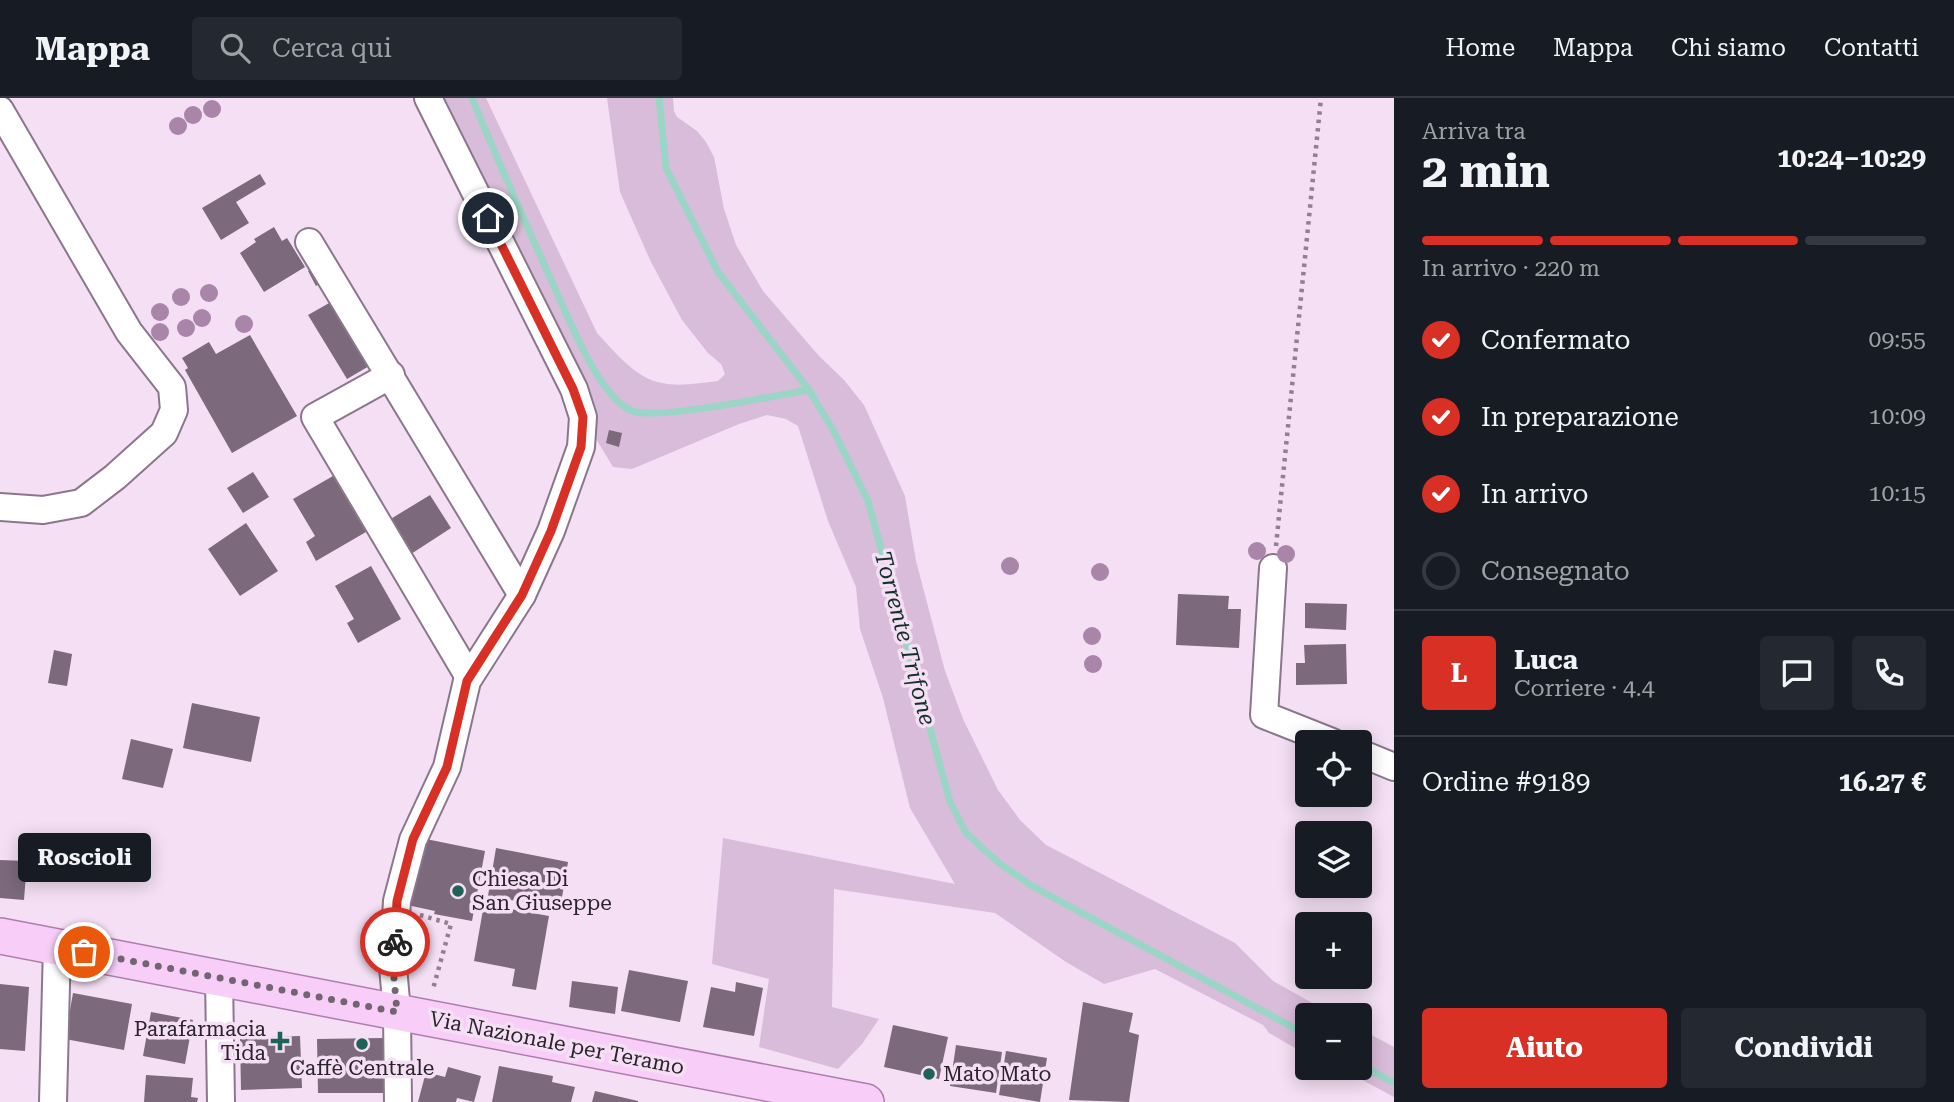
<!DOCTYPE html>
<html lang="it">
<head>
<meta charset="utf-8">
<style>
	body { margin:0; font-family:"Roboto Serif",serif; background:#242831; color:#f1f3f6; height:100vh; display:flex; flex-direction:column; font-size:26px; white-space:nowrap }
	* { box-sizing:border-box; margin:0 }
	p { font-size:23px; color:#9ea1a6 }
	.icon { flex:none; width:38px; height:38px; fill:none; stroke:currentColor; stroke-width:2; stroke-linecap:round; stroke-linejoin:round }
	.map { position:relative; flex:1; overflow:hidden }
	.details { display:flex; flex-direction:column; background:#171b24; width:560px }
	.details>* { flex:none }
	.buttons { position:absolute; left:1295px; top:632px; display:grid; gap:14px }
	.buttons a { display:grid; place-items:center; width:77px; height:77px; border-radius:7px; background:#171b24; box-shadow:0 4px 18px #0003; font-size:35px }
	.pin { position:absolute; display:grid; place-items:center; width:60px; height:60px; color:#fff; margin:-30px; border:4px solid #fff; border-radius:50%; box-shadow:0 2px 7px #0007 }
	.courier { position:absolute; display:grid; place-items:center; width:70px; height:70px; margin:-35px; border:5px solid #d93025; border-radius:50%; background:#fff; color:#222; box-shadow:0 2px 9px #0007 }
	.bubble { position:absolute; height:49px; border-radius:7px; background:#171b24; box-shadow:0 4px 18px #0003; font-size:23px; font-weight:700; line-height:49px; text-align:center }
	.summary em { font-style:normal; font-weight:700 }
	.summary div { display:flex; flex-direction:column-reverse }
	.summary { display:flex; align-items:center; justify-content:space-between; height:119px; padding:0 28px }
	h1 { font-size:46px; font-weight:700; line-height:52px }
	.bar { display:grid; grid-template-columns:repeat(4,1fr); gap:10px 7px; align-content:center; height:84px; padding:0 28px }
	.bar i { height:9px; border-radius:5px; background:#363941 }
	.bar .on { background:#d93025 }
	.bar p { grid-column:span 4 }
	.line { display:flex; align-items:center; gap:18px; padding:0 28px; border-top:2px solid #363941 }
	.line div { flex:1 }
	.round { display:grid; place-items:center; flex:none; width:74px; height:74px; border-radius:7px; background:#242831 }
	ol { padding:0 28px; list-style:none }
	li { display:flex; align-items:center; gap:21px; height:77px }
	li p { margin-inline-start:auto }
	li .icon { padding:7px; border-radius:50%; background:#d93025; color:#fff; stroke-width:4 }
	li:last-child { color:#9ea1a6 }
	li i { width:38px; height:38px; border:4px solid #363941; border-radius:50% }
	.primary-button { display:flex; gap:14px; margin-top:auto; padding:14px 28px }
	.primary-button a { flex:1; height:80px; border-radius:7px; background:#d93025; color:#fff; font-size:28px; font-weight:700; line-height:80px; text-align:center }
	.primary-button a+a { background:#242831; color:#f1f3f6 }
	header { display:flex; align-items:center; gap:42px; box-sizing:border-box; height:98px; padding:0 35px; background:#171b24; border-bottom:2px solid #363941 }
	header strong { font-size:33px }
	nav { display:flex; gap:38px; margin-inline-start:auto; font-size:24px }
	.search { width:490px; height:63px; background:#242831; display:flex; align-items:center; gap:18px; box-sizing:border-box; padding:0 24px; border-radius:7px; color:#9ea1a6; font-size:26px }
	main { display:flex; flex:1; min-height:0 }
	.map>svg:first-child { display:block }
</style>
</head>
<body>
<header>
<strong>Mappa</strong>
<div class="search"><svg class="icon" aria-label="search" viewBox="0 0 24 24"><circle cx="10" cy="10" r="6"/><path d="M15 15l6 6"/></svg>Cerca qui</div>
<nav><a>Home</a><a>Mappa</a><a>Chi siamo</a><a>Contatti</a></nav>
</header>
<main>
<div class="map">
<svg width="1394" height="1004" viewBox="0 0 1394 1004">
	<rect width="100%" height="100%" fill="#f4dff4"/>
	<g fill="#d9bcd9">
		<path d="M428,0H486L597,235C614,253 636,281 662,285C679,289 700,285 718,283L725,276L721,266L708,255L682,222L651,164L620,94L607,0H673L674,13L677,19L697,33L706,44L714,59L724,111L736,147L763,193L819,258L844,282L864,307L905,398L916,463L945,573L963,621L998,692L1020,722L1046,747L1235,845L1273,883L1334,917H1307V957L1269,935L1263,927L1155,871L1104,886L1066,864L995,815L834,791L832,909L879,921L862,946L838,971L759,949L769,881L712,866L723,740L955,786L910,710L883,600L860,531L856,489L828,423L798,328L786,321L767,317L739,326L632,371L613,369L583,319Z"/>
		<path d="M1360,931L1394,949V999L1353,977L1342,976L1330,970H1360Z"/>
	</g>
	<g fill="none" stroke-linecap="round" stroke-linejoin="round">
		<g stroke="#9ad5c6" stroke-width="7">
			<path d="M472,0C498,63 525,124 553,186C568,218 597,296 630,312C655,324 775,297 809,292"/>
			<path d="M659,0L666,70L718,174L809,292L833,332L868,403L950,704L966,735L999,765L1032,788L1307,937"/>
			<path d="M1360,966L1394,985"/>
		</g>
	</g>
	<g fill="#7c697c">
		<path d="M260,76L266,86L236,104L249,125L221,142L202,110Z"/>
		<path d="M274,129L282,143L287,140L305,169L264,194L240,155L256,144L254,141Z"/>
		<path d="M318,167L326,182L316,188L308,173Z"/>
		<path d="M338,200L376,264L347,281L308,217Z"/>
		<path d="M250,237L297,318L232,355L185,272L188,270L182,260L209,244L216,256Z"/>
		<path d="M609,332L622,335L619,349L606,345Z"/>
		<path d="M253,374L269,399L243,415L227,390Z"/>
		<path d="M333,378L366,434L316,463L306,444L315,438L293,401Z"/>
		<path d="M430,397L451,430L411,456L389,422Z"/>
		<path d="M246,425L278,473L240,498L208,451Z"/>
		<path d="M371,468L401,521L358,545L347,525L354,521L335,488Z"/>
		<path d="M1178,496L1229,498L1228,511H1241L1239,550L1176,547Z"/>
		<path d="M1305,505L1347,506L1346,532L1305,530Z"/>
		<path d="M1346,546L1347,586L1296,587V565H1305L1304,547Z"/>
		<path d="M54,552L72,556L67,588L48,585Z"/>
		<path d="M192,605L260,619L251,664L183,650Z"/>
		<path d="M131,641L173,651L163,690L122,681Z"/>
		<path d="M421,740L485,753L472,823L434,816L435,813L407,807Z"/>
		<path d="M496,750L568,764L560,811L488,798Z"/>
		<path d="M0,762L27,763L24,802L0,800Z"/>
		<path d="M484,806L549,818L536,892L512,888L515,871L474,863Z"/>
		<path d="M629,872L688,883L680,924L621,913Z"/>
		<path d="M572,883L618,889L615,916L569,909Z"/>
		<path d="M736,884L763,890L754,938L703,929L711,889L735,894Z"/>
		<path d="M0,886L29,889L25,953L0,951Z"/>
		<path d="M73,895L132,906L124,952L65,941Z"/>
		<path d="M1083,904L1133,915L1129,934L1139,937L1129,1004L1069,1002Z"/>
		<path d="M151,914L193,922L185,966L143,958Z"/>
		<path d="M893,927L948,939L939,981L884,969Z"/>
		<path d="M300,938L302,990L241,992L240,940Z"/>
		<path d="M383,940V995H318L317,941Z"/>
		<path d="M956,947L1002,954L996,995L950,988Z"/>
		<path d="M1006,953L1047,960L1040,1004L999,997Z"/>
		<path d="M499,968L553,978L552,984L575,989L571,1004H492Z"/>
		<path d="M448,969L481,978L474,1004L457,1000L456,1004H418L426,974L445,979Z"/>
		<path d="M146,977L193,980L191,999L198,1000L197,1004H144Z"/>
		<path d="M595,993L638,1003V1004H592Z"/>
	</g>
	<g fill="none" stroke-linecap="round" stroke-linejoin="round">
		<g stroke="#8b778b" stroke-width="30">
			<g id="minor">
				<path d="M0,12L129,234L172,289L174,312L164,335L115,379L81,405L43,412L0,409"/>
				<path d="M309,144L522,497"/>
				<path d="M391,277L315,319L469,579"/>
				<path d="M1273,470L1264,617L1332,644"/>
				<path d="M1360,655L1394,669"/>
				<path d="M219,880L221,1004"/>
				<path d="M53,1004L57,848"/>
				<path d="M398,1004L397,914L393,869L397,803L413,742L447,669L467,583L522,497L551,433L581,349L583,319L574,291L428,0"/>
			</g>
		</g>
		<g stroke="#ae7dae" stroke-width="38">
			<path id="major" d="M0,838L866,1004"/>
		</g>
		<g stroke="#8f818f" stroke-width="4.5" stroke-dasharray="3.5 5" stroke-linecap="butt">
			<path d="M1276,448L1321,0"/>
			<path d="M420,817L451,826L433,891"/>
		</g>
		<use href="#minor" stroke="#fff" stroke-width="26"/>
		<use href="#major" stroke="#f8cef9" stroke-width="35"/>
	</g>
	<g fill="#a985a9">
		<circle cx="212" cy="11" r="9"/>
		<circle cx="193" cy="17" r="9"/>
		<circle cx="178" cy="28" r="9"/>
		<circle cx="209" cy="195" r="9"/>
		<circle cx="181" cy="199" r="9"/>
		<circle cx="160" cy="214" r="9"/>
		<circle cx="202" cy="220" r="9"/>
		<circle cx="244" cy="226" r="9"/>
		<circle cx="186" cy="230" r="9"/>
		<circle cx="160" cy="234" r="9"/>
		<circle cx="1257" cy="453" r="9"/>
		<circle cx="1286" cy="456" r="9"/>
		<circle cx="1010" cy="468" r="9"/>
		<circle cx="1100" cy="474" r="9"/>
		<circle cx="1092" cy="538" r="9"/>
		<circle cx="1093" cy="566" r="9"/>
	</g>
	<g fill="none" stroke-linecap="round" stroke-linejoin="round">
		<path stroke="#716571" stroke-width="7" stroke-dasharray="0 12.6" d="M84,854L397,914L393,869L395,844"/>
		<path stroke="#d93025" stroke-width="9" d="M395,844L397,803L413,741L447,669L467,583L522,497L551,433L581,349L583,319L573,291L488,120"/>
	</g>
	<g fill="#1e6355" stroke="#f4dff4" stroke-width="2.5">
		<circle cx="458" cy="793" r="7"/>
		<path d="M276.5 932.5h7v7h7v7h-7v7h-7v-7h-7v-7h7z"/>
		<circle cx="362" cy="946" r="7"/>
		<circle cx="929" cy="976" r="7"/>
	</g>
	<g text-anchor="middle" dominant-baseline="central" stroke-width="7" stroke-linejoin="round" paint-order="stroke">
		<g font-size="21" fill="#2b232b" stroke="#f4dff4" text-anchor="start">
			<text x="472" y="781">Chiesa Di<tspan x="472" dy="24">San Giuseppe</tspan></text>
			<text x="266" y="931" text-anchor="end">Parafarmacia<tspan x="266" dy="24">Tida</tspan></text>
			<text x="362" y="970" text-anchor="middle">Caffè Centrale</text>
			<text x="943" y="976">Mato Mato</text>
		</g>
		<g font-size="21" fill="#2b232b" stroke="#f4dff4">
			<text transform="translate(557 945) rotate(11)">Via Nazionale per Teramo</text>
		</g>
		<g font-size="23" font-style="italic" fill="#122f29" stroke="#f4dff4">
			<text transform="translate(905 540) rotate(75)">Torrente Trifone</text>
		</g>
	</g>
</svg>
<div class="buttons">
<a><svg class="icon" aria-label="locate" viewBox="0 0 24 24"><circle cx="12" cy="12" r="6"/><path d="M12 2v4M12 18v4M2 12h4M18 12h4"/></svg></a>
<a><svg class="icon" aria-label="layers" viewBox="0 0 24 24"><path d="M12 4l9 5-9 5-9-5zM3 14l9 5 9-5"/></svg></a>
<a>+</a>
<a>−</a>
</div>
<div class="pin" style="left:84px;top:854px;background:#ea580c"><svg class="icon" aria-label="bag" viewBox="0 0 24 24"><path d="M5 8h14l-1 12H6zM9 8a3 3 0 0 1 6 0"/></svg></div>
<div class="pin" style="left:488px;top:120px;background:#1f2937"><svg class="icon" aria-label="home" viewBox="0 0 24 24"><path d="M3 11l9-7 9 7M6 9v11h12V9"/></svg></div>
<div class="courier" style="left:395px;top:844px"><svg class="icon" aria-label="bike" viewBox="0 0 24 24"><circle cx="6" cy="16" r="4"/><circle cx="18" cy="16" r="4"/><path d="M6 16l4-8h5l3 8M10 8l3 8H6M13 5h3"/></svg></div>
<div class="bubble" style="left:18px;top:735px;width:133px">Roscioli</div>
</div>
<section class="details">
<div class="summary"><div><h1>2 min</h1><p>Arriva tra</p></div><em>10:24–10:29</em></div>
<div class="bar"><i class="on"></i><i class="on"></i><i class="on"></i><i></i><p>In arrivo · 220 m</p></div>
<ol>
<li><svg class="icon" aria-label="check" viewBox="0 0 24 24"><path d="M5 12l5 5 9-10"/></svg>Confermato<p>09:55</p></li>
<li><svg class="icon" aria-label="check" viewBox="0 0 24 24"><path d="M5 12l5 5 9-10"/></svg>In preparazione<p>10:09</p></li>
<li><svg class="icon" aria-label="check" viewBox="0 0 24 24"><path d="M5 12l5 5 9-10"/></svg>In arrivo<p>10:15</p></li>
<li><i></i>Consegnato</li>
</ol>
<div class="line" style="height:126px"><b class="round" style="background:#d93025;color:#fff">L</b><div><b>Luca</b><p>Corriere · 4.4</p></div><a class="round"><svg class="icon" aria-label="chat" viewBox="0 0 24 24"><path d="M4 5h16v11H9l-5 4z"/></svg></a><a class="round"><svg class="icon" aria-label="phone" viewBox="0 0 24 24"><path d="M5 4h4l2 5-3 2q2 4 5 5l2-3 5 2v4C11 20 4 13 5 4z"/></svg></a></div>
<div class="line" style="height:91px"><div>Ordine #9189</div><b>16.27 €</b></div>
<div class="primary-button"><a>Aiuto</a><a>Condividi</a></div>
</section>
</main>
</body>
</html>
